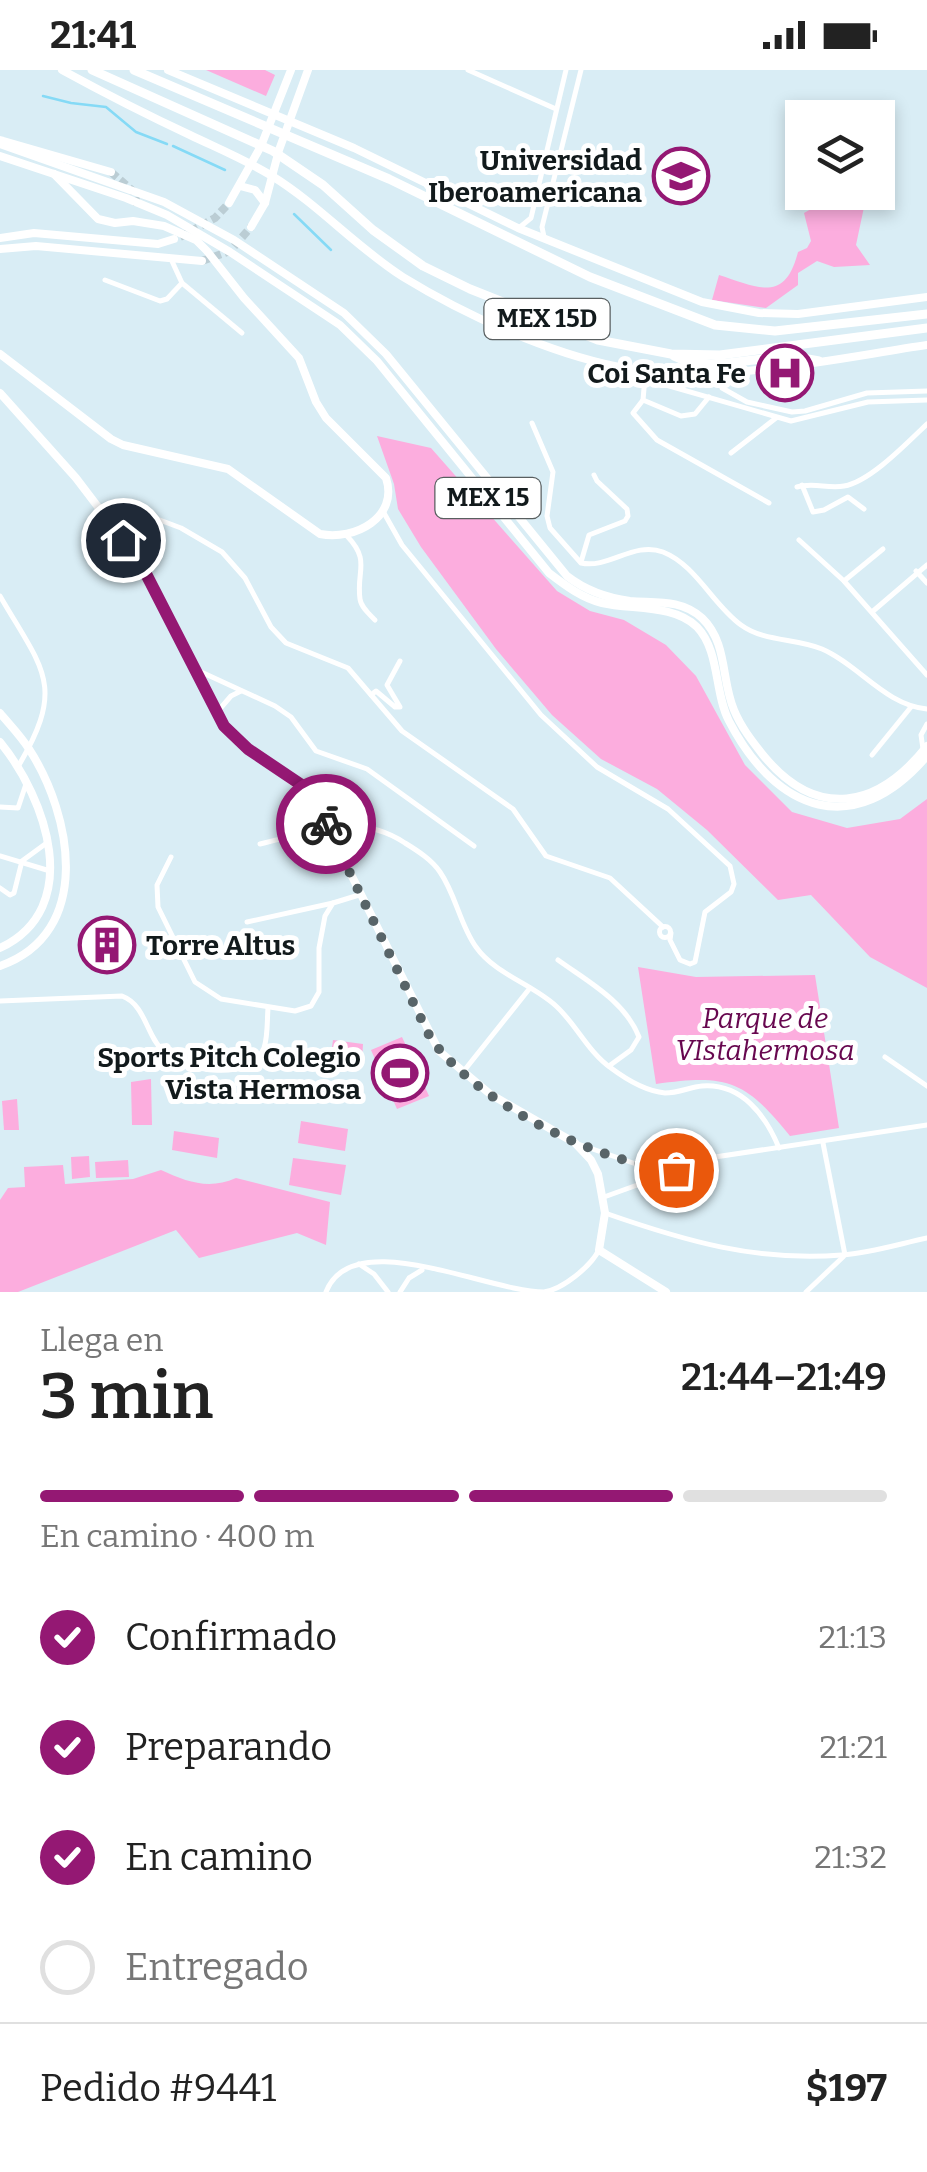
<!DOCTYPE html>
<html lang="es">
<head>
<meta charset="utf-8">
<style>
	body { margin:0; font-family:Bitter,serif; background:#f6f6f6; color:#222; height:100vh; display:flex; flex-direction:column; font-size:38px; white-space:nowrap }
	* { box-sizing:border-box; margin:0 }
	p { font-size:32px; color:#767676 }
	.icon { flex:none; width:55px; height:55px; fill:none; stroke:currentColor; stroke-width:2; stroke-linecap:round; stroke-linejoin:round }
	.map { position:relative; height:1222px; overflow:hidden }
	.details { display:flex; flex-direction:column; background:#fff; flex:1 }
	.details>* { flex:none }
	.controls { position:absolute; left:785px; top:30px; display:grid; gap:20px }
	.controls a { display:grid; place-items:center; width:110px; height:110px; border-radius:0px; background:#fff; box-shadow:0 5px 15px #0003; font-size:50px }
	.pin { position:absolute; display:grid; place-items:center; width:85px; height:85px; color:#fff; margin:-42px; border:5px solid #fff; border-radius:50%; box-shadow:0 2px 10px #0007 }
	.courier { position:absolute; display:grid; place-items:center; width:100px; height:100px; margin:-50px; border:8px solid #941873; border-radius:50%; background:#fff; color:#222; box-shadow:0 2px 12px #0007 }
	.overview em { font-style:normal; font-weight:600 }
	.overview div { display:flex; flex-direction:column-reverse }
	.overview { display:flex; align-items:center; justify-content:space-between; height:170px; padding:0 40px }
	h1 { font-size:65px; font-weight:600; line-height:75px }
	.bar { display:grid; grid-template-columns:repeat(4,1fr); gap:15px 10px; align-content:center; height:120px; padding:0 40px }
	.bar i { height:12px; border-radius:8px; background:#e0e0e0 }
	.bar .active { background:#941873 }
	.bar p { grid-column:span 4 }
	.line { display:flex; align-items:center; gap:25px; padding:0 40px; border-top:2px solid #e0e0e0 }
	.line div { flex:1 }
	ol { padding:0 40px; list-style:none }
	li { display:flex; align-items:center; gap:30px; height:110px }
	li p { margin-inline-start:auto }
	li .icon { padding:10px; border-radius:50%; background:#941873; color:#fff; stroke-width:4 }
	li:last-child { color:#767676 }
	li i { width:55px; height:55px; border:5px solid #e0e0e0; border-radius:50% }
	.status { display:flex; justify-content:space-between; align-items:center; height:70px; padding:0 50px; background:#fff; direction:ltr }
	.status svg { height:28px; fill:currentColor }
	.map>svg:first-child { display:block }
</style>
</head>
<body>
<div class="status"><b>21:41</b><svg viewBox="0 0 49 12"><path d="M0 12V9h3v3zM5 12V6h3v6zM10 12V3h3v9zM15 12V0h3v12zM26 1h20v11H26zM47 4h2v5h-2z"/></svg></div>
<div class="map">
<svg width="927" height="1222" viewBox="0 0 927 1222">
	<rect width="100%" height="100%" fill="#d9edf5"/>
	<g fill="#fcadde">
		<path d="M206,0H265L275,5L266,26Z"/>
		<path d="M839,123H867L856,175L870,195L834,197L817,191L798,203V215L766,238L712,230L719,205C757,217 785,234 798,182L807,178L811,171L804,143Z"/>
		<path d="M377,366L431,378L557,521L590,541L624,550L666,575L696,606L745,695L792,742L847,758L900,749L927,729V918L870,887L811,825L778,830L707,760L657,719L601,689L552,645L496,579L421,477L398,439L394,414Z"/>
		<path d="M638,897L696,907L815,905L839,1058L790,1066C745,1010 727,1004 656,1014Z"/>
		<path d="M402,967L429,1026L397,1039L371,980Z"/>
		<path d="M333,970L363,974L362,989L331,984Z"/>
		<path d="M151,1009L152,1055H132L131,1012Z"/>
		<path d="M17,1029L19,1060H4L2,1031Z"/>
		<path d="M301,1051L348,1059L345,1081L298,1073Z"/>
		<path d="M174,1061L219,1068L217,1088L172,1080Z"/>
		<path d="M89,1086L90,1107L72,1109L71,1087Z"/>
		<path d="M293,1088L346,1095L341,1125L289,1115Z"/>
		<path d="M128,1090L129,1107L96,1108L95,1092Z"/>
		<path d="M63,1095L65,1114L133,1109L161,1100C187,1112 209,1120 236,1108L330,1132L326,1175L297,1163L199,1188L176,1160L18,1222H0V1130L8,1118L25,1117L24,1097Z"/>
	</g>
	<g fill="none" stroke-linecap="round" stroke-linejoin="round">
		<g stroke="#85daf6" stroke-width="2.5">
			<path d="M43,26L71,33L106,37L136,62L167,74"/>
			<path d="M173,76L225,100"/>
			<path d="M294,144L331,180"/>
		</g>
		<g stroke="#bbcdd4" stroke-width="8" stroke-dasharray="8 4" stroke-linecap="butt">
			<path d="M111,102L134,122L138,138"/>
			<path d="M180,167L215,148L229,133"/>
			<path d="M202,191L230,181L251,157"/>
		</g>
		<g stroke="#fff" stroke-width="5">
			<path d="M468,0L556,39"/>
			<path d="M520,157L531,148L566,0"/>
			<path d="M544,167L542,157L581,0"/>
			<path d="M171,189L182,213L242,263"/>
			<path d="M105,210L160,231L167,229L182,213"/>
			<path d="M721,301L722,318L747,332L792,342L805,341L867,323L927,321"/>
			<path d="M645,307L643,330L681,346L695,344L709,327"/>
			<path d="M645,309L791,351L868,332L927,330"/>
			<path d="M643,330L633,343L657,370L769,433"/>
			<path d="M532,353L553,402L547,446L550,458L581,493C609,499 634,471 663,482C696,495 713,535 741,555C764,572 796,568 822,579C859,595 885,635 927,639"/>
			<path d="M731,383L776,348"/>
			<path d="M802,415L813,442L824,440L848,427L864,439"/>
			<path d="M797,417C813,412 828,419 844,416C870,412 908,372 927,354"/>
			<path d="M104,443L133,444L157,449L181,458L222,482L245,508L271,557L286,573L348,598L402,661L513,739L546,786L610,808L663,857"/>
			<path d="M384,443L402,475L541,645L597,697L668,739L730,796L734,814L731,822L705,842L695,892L690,894L680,890L670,870L671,863"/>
			<path d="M347,466C371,491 356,501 360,529C361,537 369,544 375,550"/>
			<path d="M799,470L844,511L927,605"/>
			<path d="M581,492L589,465L625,451L628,446L627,439L597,411L594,405"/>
			<path d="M916,501L927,513"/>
			<path d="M844,511L883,479"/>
			<path d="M0,526C43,600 66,615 19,695"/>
			<path d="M872,542L927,495"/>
			<path d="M199,601L275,636L291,647L316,681L367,699L474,776"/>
			<path d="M371,625L376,621L395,637H400L387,615L400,591"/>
			<path d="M218,641L231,626L241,621"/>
			<path d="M923,679L921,665L927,654"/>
			<path d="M872,685L911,637"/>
			<path d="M0,737L18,738L26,714"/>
			<path d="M260,774C313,762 356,741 405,773C418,781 432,790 440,802C456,825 460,855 476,877C495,904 532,914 556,936C576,954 588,982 611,998C627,1010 645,1021 665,1023C679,1023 690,1017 702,1016C742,1013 766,1046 779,1078"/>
			<path d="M0,786L50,801"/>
			<path d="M171,787L157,815L158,837L195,912L221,929L295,941L311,936L319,922V878L325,846L333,833L359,825"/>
			<path d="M0,818L10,825L14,823L22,791L48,772"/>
			<path d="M247,852L333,833"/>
			<circle cx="665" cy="862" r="5.5"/>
			<path d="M558,890C587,911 625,931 639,967L631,980L609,996"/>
			<path d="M0,931L122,926C146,935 146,966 164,982C187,1001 249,1013 264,978C268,966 267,950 268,938"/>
			<path d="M885,987L927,1016"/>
			<path d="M463,1002L530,918"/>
			<path d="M823,1073L845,1185"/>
			<path d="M578,1074L636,1094L673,1099"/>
			<path d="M604,1127L715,1087L927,1055"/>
			<path d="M605,1143C685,1171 757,1192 842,1185C870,1183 899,1174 927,1168"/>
			<path d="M359,1194L374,1204L388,1222"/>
			<path d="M326,1222C352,1154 488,1222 544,1222C563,1219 590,1197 599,1180"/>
			<path d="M400,1222L409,1208L422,1200"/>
			<path d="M806,1222L843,1187"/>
		</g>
		<g stroke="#fff" stroke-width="8">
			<path d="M62,0C104,23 147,45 190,65C217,78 246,90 272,106C319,135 356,177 403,207C465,245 548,283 619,297C714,316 832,289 927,275"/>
			<path d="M168,0L354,78L518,158L702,232L759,243L798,244L927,227"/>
			<path d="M0,70L111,102"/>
			<path d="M240,116L255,120L265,133"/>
			<path d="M229,133L261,76L291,0"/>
			<path d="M251,157L265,133L279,80L308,0"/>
			<path d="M0,168L34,163L158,174L174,169"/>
			<path d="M0,179L36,176L202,191"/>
			<path d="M0,284L111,369L123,375L228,399L320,464C355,471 399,447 386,408L326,348L316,332L299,288L244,228L207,181L196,170L164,156L133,151L115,153L98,149L54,104"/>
			<path d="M0,323L76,408L143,496L224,656L248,679L312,726L439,981L490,1024L575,1073L591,1090L598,1104L605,1143L599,1180L666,1222"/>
			<path d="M0,643C10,655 21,666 29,679C72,745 94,863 0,896"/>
			<path d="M0,672C46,728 85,838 0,878"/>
		</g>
		<g stroke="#fff" stroke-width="8">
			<path d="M0,74L164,132L234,170L344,243L386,284L567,506C585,520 607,528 630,531C656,533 681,529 702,548C728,573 721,610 734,640C741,657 752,671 763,685C817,751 878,738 927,676"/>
			<path d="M0,86L126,128L167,145L230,182L340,255L377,291L549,503C566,516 582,528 602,533C632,540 674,534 697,557C720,581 714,622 729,651C776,742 855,771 927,686"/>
		</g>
		<g stroke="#fff" stroke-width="9">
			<path d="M92,0L273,81L323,115L373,160L423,196L470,219L598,270L671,284L720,285L927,258"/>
			<path d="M134,0L389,109L590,207L715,255L775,261L927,244"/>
			<path d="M674,286C706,303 752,287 787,287C797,287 809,289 819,291"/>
		</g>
	</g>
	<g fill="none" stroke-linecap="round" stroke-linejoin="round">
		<path stroke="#586468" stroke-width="10" stroke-dasharray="0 18" d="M326,754L430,967C474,1032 599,1094 676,1100"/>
		<path stroke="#941873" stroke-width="12" d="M123,470L142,496L224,656L248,679L306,718L326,754"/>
	</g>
	<defs>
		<g id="university-ring" transform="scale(2.875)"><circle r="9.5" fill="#fff" stroke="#941873" stroke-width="1.5"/><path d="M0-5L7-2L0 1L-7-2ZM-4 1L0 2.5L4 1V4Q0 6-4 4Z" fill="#941873"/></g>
		<g id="hospital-ring" transform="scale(2.875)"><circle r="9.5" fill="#fff" stroke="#941873" stroke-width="1.5"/><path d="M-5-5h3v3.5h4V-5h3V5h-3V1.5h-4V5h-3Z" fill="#941873"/></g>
		<g id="building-ring" transform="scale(2.875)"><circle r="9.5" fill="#fff" stroke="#941873" stroke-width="1.5"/><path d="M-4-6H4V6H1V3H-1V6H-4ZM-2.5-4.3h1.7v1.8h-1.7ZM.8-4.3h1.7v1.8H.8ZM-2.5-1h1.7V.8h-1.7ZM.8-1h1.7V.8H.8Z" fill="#941873"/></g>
		<g id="stadium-ring" transform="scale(2.875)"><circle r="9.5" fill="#fff" stroke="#941873" stroke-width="1.5"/><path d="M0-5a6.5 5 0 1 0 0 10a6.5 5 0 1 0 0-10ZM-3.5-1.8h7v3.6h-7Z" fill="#941873"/></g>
	</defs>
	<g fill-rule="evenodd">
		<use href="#university-ring" x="681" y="106"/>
		<use href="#hospital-ring" x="785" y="303"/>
		<use href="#building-ring" x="107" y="875"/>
		<use href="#stadium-ring" x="400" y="1003"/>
	</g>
	<g text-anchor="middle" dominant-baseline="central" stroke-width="10" stroke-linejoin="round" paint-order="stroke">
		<g fill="#fff" stroke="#595f60" stroke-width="2.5">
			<rect x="484.5" y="229" width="125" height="40" rx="8"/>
			<rect x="435.5" y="408" width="105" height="40" rx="8"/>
		</g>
		<g font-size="25" font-weight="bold" fill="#121a1c">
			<text x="547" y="249">MEX 15D</text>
			<text x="488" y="428">MEX 15</text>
		</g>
		<g font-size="28" font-weight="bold" fill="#121a1c" stroke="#fff" text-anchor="end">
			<text x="642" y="90">Universidad<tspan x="642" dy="32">Iberoamericana</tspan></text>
			<text x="746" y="303">Coi Santa Fe</text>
			<text x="146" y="875" text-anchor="start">Torre Altus</text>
			<text x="361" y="987">Sports Pitch Colegio<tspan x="361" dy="32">Vista Hermosa</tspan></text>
		</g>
		<g font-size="28" font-style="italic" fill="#67074f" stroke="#fff">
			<text x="765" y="948">Parque de<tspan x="765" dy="32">VIstahermosa</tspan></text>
		</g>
	</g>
</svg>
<div class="controls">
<a><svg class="icon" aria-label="layers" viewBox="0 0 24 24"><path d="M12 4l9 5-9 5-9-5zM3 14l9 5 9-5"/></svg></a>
</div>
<div class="pin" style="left:676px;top:1100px;background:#ea580c"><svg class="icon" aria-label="bag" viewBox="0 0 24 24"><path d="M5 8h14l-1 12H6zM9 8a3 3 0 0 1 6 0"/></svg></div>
<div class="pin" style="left:123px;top:470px;background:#1f2937"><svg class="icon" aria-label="home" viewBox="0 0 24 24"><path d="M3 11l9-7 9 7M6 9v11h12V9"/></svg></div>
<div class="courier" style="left:326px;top:754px"><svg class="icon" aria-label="bike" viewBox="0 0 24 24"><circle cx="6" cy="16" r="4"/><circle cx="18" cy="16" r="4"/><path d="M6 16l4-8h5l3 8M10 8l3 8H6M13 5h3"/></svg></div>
</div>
<section class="details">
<div class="overview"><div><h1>3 min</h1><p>Llega en</p></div><em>21:44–21:49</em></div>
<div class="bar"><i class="active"></i><i class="active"></i><i class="active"></i><i></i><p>En camino · 400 m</p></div>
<ol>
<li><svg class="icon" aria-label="check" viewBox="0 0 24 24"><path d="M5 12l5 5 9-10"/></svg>Confirmado<p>21:13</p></li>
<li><svg class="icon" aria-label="check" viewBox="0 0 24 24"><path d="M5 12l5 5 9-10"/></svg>Preparando<p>21:21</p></li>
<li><svg class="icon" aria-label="check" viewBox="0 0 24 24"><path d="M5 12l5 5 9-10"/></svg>En camino<p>21:32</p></li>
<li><i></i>Entregado</li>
</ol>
<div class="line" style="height:130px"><div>Pedido #9441</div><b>$197</b></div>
</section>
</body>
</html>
